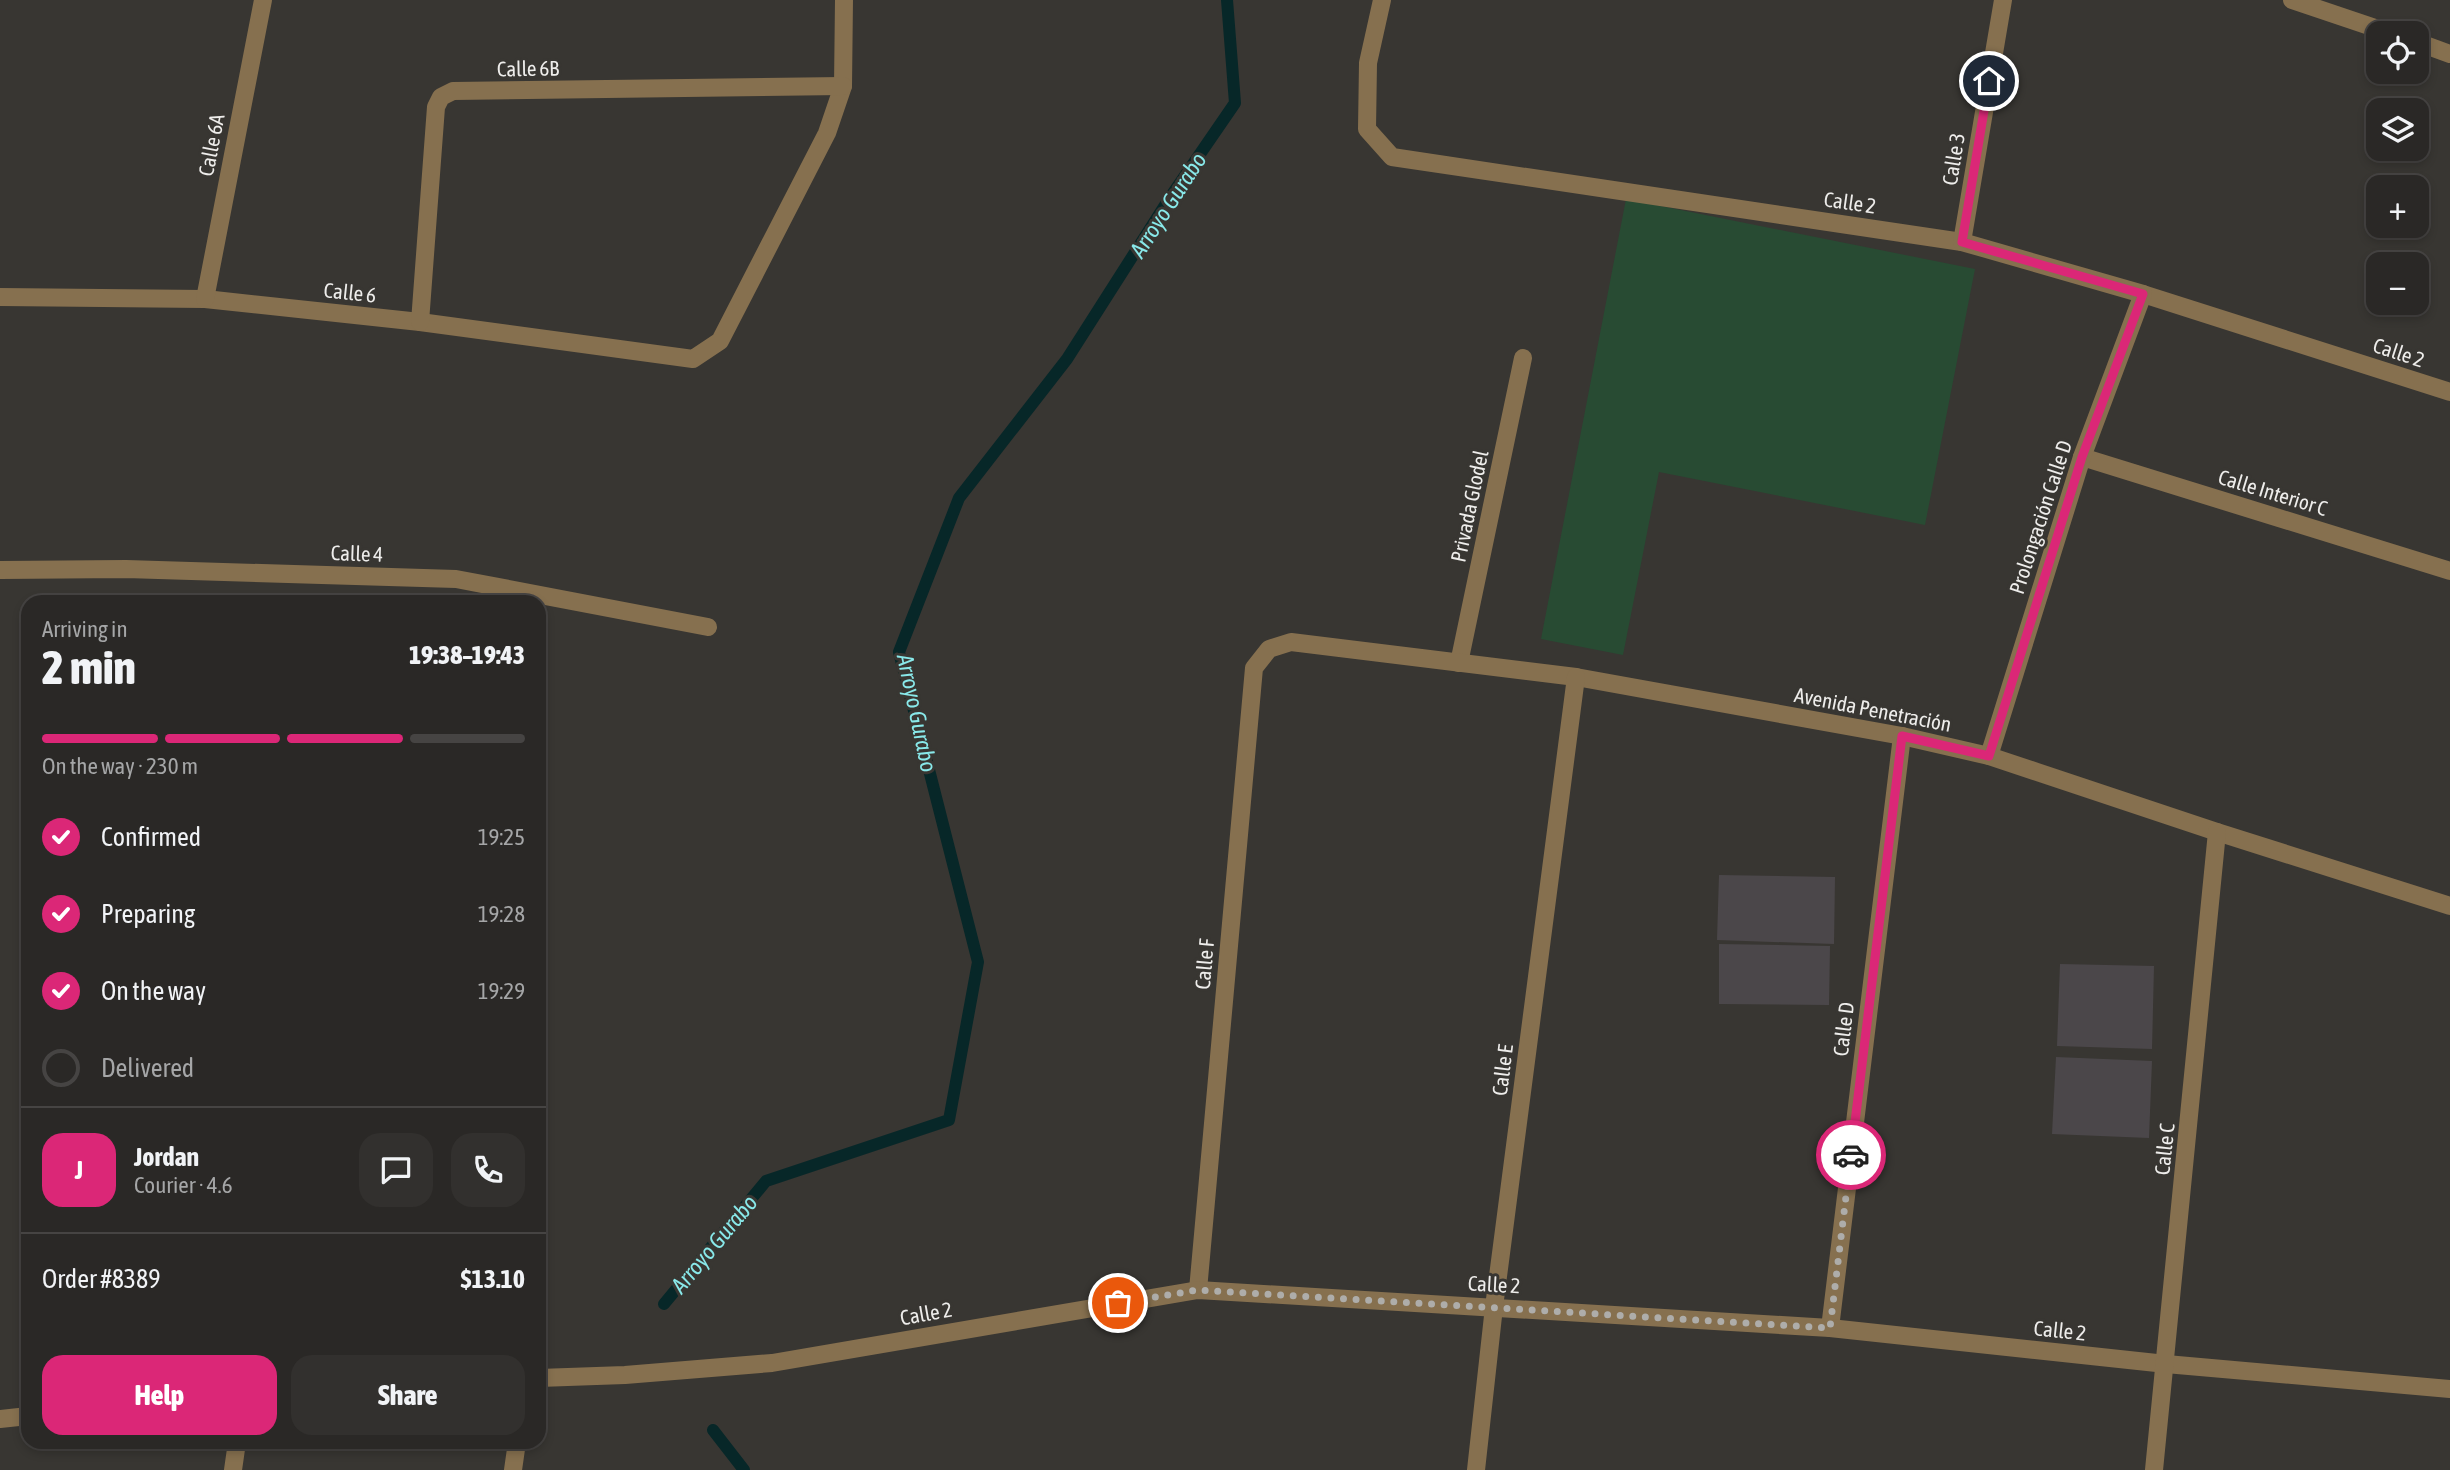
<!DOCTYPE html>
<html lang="en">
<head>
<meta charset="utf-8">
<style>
	body { margin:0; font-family:"Asap Condensed",sans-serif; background:#32302e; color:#f1f3f6; height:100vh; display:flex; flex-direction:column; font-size:26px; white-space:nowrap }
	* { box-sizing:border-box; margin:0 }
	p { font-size:23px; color:#a5a6a7 }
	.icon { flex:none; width:38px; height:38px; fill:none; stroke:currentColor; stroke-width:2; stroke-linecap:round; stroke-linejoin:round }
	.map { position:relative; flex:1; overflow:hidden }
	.drawer { position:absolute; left:21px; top:595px; width:525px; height:854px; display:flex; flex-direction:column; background:#2a2826; border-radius:21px; box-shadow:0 4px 10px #0003,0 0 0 2px #464443 }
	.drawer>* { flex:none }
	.buttons { position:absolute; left:2366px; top:21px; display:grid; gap:14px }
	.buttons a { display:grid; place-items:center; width:63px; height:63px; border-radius:14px; background:#2a2826; box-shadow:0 4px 10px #0003,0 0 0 2px #464443; font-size:35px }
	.pin { position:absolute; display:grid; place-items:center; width:60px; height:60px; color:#fff; margin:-30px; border:4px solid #fff; border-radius:50%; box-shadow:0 2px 7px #0007 }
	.courier { position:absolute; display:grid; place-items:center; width:70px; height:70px; margin:-35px; border:5px solid #db2777; border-radius:50%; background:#fff; color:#222; box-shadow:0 2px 9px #0007 }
	.headline em { font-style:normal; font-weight:800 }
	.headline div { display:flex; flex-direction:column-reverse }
	.headline { display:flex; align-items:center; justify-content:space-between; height:119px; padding:0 21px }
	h1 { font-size:46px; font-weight:800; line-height:52px }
	.bar { display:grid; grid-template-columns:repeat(4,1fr); gap:10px 7px; align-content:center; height:84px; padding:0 21px }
	.bar i { height:9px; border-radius:5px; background:#464443 }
	.bar .active { background:#db2777 }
	.bar p { grid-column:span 4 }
	.line { display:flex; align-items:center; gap:18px; padding:0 21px; border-top:2px solid #464443 }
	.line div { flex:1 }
	.round { display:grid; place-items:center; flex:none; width:74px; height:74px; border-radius:21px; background:#32302e }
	ol { padding:0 21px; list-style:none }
	li { display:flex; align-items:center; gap:21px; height:77px }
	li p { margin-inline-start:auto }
	li .icon { padding:7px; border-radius:50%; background:#db2777; color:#fff; stroke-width:4 }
	li:last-child { color:#a5a6a7 }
	li i { width:38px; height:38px; border:4px solid #464443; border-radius:50% }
	.primary-button { display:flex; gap:14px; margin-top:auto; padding:14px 21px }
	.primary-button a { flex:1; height:80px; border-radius:21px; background:#db2777; color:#fff; font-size:28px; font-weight:800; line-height:80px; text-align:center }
	.primary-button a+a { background:#32302e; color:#f1f3f6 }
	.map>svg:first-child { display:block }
</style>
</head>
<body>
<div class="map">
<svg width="2450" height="1470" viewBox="0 0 2450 1470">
	<rect width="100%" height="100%" fill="#383632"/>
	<path fill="#284b33" d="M1626,199L1975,269L1925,525L1659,472L1623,655L1541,639Z"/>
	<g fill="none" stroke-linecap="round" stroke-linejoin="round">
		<g stroke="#072728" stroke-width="12">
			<path d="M664,1304L766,1181L949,1120L978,962L899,652L959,498L1067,359L1169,199L1235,103L1227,0"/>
			<path d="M713,1430L744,1470"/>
		</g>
	</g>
	<g fill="#4b474a">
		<path d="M1719,875L1835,877L1834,944L1717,940Z"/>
		<path d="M1719,944L1830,946L1829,1005L1719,1004Z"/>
		<path d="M2060,964L2154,966L2152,1049L2057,1046Z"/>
		<path d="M2056,1057L2152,1061L2149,1138L2052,1134Z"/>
	</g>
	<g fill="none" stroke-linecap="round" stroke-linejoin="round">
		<g stroke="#86704f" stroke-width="18">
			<path d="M1382,0L1368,63L1367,129L1392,157L1962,242L2143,294L2450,392"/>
			<path d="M2292,0L2390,33"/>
			<path d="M2417,42L2450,54"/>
			<path d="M1962,242L2003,0"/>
			<path d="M0,297L205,299L420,322L693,359L720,341L827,133L843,86L844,0"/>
			<path d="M205,299L263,0"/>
			<path d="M420,322L436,107L441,97L453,91L843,86"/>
			<path d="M2082,457L2450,571"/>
			<path d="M0,570L126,569L456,579L708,627"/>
			<path d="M1459,663L1523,358"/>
			<path d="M1989,756L2082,457L2143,294"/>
			<path d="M1198,1290L1254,668L1269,649L1291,642L1576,677L1902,736L1989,756L2217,832L2450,906"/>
			<path d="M1830,1328L1902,736"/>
			<path d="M539,1378L625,1375L772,1363L1198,1290L1830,1328L2166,1364L2450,1389"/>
			<path d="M0,1419L28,1416"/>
			<path d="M233,1470L237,1442"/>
			<path d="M513,1470L517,1442"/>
			<path d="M1476,1470L1494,1307L1576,677"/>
			<path d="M2154,1470L2217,832"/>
		</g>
	</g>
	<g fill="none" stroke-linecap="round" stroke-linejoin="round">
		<path stroke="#aeadaa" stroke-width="7" stroke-dasharray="0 12.6" d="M1118,1303L1198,1290L1830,1328L1851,1155"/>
		<path stroke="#db2777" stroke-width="9" d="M1851,1155L1902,736L1989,756L2082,457L2143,294L1962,242L1989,81"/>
	</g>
	<g text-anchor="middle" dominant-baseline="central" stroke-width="6" stroke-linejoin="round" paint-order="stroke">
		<g font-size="21" fill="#eeedeb" stroke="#383632">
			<text transform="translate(528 68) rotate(-1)">Calle 6B</text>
			<text transform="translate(211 145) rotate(-79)">Calle 6A</text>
			<text transform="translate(1953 159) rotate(-81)">Calle 3</text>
			<text transform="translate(1850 202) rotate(8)">Calle 2</text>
			<text transform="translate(350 292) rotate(6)">Calle 6</text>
			<text transform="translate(2399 352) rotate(18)">Calle 2</text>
			<text transform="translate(2273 492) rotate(17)">Calle Interior C</text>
			<text transform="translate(1469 506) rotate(-78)">Privada Glodel</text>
			<text transform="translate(2040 517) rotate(-72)">Prolongación Calle D</text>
			<text transform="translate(357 553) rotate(2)">Calle 4</text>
			<text transform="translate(1873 709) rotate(11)">Avenida Penetración</text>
			<text transform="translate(1204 964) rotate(-85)">Calle F</text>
			<text transform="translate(1843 1029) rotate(-83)">Calle D</text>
			<text transform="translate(1502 1070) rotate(-83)">Calle E</text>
			<text transform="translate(2164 1149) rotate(-84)">Calle C</text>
			<text transform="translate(1494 1284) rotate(3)">Calle 2</text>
			<text transform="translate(926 1313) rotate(-10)">Calle 2</text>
			<text transform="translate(2060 1330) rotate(6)">Calle 2</text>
		</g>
		<g font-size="23" font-style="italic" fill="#89e9ea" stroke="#383632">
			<text transform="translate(1168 205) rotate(-57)">Arroyo Gurabo</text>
			<text transform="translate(917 713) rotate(78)">Arroyo Gurabo</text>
			<text transform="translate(714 1244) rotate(-50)">Arroyo Gurabo</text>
		</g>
	</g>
</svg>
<div class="buttons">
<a><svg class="icon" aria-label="locate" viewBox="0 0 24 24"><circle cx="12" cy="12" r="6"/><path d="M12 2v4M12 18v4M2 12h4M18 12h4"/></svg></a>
<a><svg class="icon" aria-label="layers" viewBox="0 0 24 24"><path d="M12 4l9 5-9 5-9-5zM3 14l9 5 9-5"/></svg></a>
<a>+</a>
<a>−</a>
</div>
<div class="pin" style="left:1118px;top:1303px;background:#ea580c"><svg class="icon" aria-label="bag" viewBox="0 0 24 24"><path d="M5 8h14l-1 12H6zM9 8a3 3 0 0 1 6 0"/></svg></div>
<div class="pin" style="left:1989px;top:81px;background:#1f2937"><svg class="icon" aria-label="home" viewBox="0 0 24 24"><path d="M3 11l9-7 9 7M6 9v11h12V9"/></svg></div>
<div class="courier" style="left:1851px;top:1155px"><svg class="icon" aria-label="car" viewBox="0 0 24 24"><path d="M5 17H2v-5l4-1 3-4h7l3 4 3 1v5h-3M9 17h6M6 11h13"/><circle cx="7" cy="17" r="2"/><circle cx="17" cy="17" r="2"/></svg></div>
<section class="drawer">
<div class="headline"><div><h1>2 min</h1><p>Arriving in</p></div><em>19:38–19:43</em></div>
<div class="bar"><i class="active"></i><i class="active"></i><i class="active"></i><i></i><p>On the way · 230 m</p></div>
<ol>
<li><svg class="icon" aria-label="check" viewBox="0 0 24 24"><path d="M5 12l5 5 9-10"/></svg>Confirmed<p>19:25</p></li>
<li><svg class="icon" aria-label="check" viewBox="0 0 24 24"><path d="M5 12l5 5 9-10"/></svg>Preparing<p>19:28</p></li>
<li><svg class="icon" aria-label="check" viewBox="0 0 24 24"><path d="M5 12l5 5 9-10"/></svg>On the way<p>19:29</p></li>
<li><i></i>Delivered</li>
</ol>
<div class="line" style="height:126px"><b class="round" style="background:#db2777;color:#fff">J</b><div><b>Jordan</b><p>Courier · 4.6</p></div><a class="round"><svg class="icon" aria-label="chat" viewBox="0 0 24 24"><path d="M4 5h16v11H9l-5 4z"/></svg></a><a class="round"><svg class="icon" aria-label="phone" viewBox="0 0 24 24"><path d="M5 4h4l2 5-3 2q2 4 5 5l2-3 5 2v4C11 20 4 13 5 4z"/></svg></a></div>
<div class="line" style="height:91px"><div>Order #8389</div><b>$13.10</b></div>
<div class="primary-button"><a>Help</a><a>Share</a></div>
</section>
</div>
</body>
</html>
